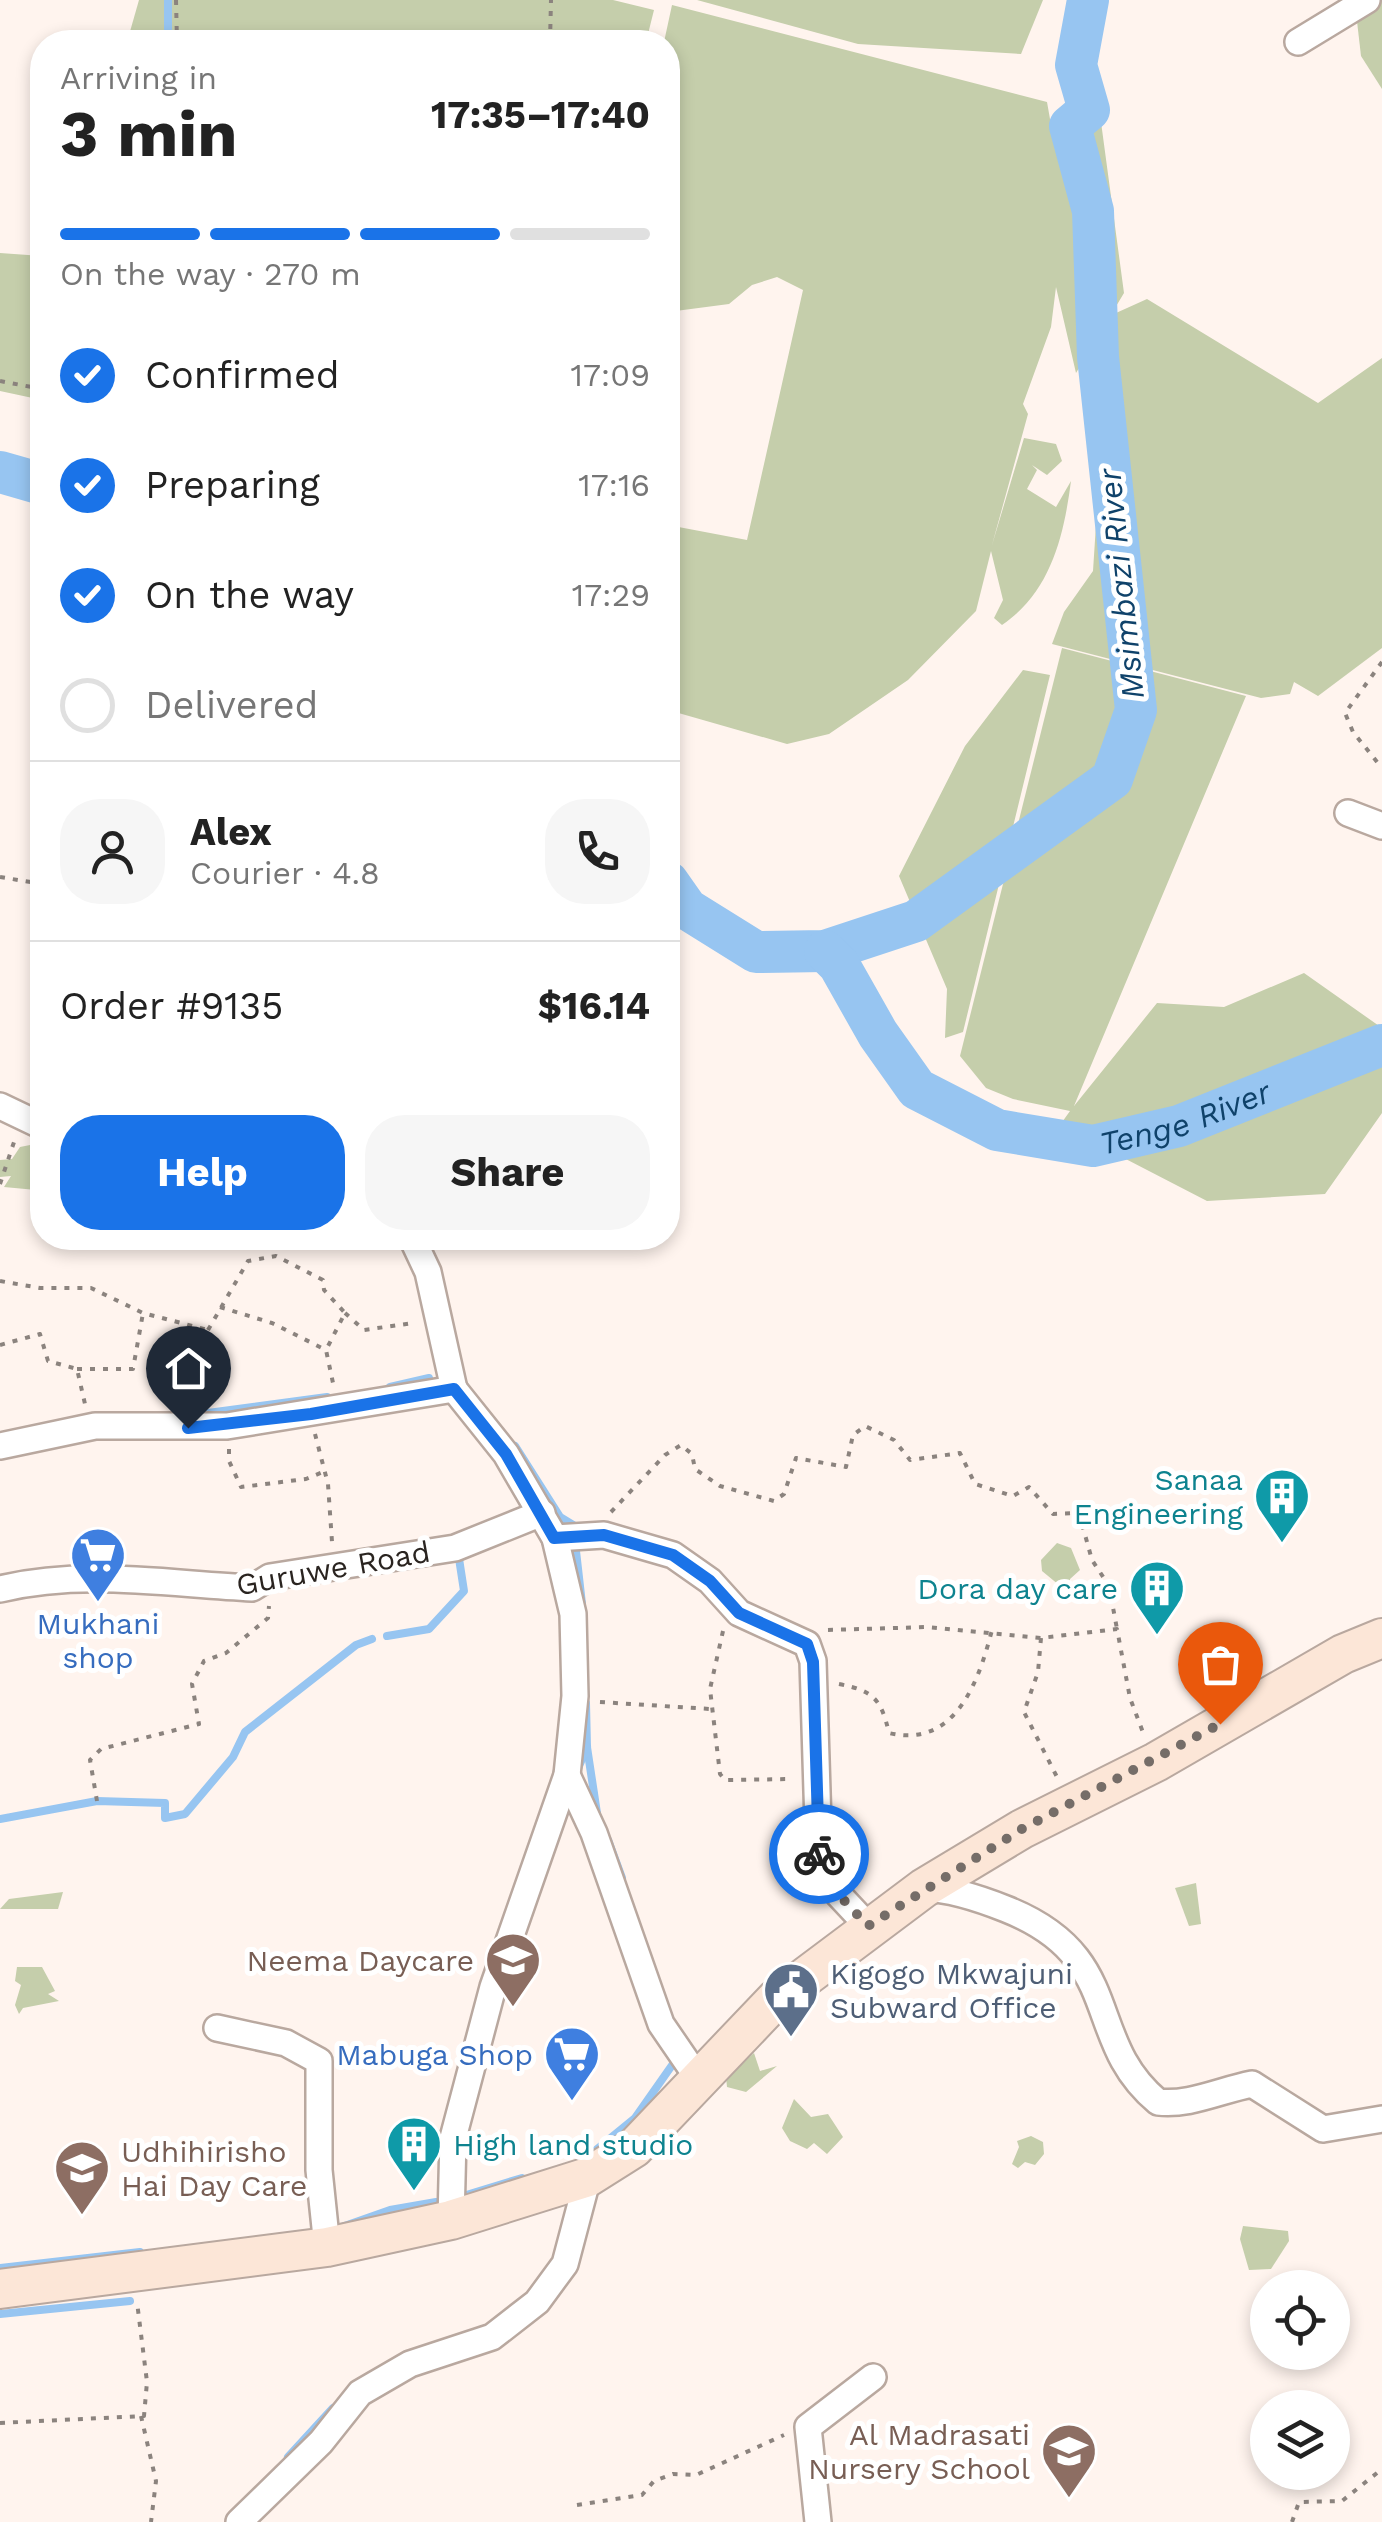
<!DOCTYPE html>
<html lang="en">
<head>
<meta charset="utf-8">
<style>
	body { margin:0; font-family:"Work Sans",sans-serif; background:#f6f6f6; color:#222; height:100vh; display:flex; flex-direction:column; font-size:38px; white-space:nowrap }
	* { box-sizing:border-box; margin:0 }
	p { font-size:32px; color:#767676 }
	.icon { flex:none; width:55px; height:55px; fill:none; stroke:currentColor; stroke-width:2; stroke-linecap:round; stroke-linejoin:round }
	.map { position:relative; flex:1; overflow:hidden }
	.drawer { position:absolute; left:30px; top:30px; width:650px; height:1220px; display:flex; flex-direction:column; background:#fff; border-radius:40px; box-shadow:0 5px 15px #0003 }
	.drawer>* { flex:none }
	.controls { position:absolute; left:1250px; top:2270px; display:grid; gap:20px }
	.controls a { display:grid; place-items:center; width:100px; height:100px; border-radius:50%; background:#fff; box-shadow:0 5px 15px #0003; font-size:50px }
	.pin { position:absolute; display:grid; place-items:center; width:85px; height:85px; color:#fff; margin:-102px -42px; border-radius:50% 50% 50% 0; rotate:-45deg; box-shadow:0 0 10px #0007 }
	.pin .icon { rotate:45deg }
	.courier { position:absolute; display:grid; place-items:center; width:100px; height:100px; margin:-50px; border:8px solid #1a73e8; border-radius:50%; background:#fff; color:#222; box-shadow:0 2px 12px #0007 }
	.headline em { font-style:normal; font-weight:700 }
	.headline div { display:flex; flex-direction:column-reverse }
	.headline { display:flex; align-items:center; justify-content:space-between; height:170px; padding:0 30px }
	h1 { font-size:65px; font-weight:700; line-height:75px }
	.bar { display:grid; grid-template-columns:repeat(4,1fr); gap:15px 10px; align-content:center; height:120px; padding:0 30px }
	.bar i { height:12px; border-radius:8px; background:#e0e0e0 }
	.bar .active { background:#1a73e8 }
	.bar p { grid-column:span 4 }
	.line { display:flex; align-items:center; gap:25px; padding:0 30px; border-top:2px solid #e0e0e0 }
	.line div { flex:1 }
	.round { display:grid; place-items:center; flex:none; width:105px; height:105px; border-radius:40px; background:#f6f6f6 }
	ol { padding:0 30px; list-style:none }
	li { display:flex; align-items:center; gap:30px; height:110px }
	li p { margin-inline-start:auto }
	li .icon { padding:10px; border-radius:50%; background:#1a73e8; color:#fff; stroke-width:4 }
	li:last-child { color:#767676 }
	li i { width:55px; height:55px; border:5px solid #e0e0e0; border-radius:50% }
	.cta { display:flex; gap:20px; margin-top:auto; padding:20px 30px }
	.cta a { flex:1; height:115px; border-radius:40px; background:#1a73e8; color:#fff; font-size:40px; font-weight:700; line-height:115px; text-align:center }
	.cta a+a { background:#f6f6f6; color:#222 }
	.map>svg:first-child { display:block }
</style>
</head>
<body>
<div class="map">
<svg width="1382" height="2522" viewBox="0 0 1382 2522">
	<rect width="100%" height="100%" fill="#fff4ee"/>
	<g fill="#c5ceab">
		<path d="M139,0H613L654,10L646,42H127Z"/>
		<path d="M697,0H1043L1021,54L858,44Z"/>
		<path d="M1370,0H1382V89L1361,56L1355,4Z"/>
		<path d="M672,5L1047,102L1053,136L1072,110L1101,122L1124,293L1076,373L1056,287L1051,327L1023,404L1028,414L992,545L1024,438L1056,444L1062,461L1047,475L1032,465L1037,470L1027,489L1056,507L1071,481C1064,535 1051,592 1002,625L994,618L1003,600L991,551L976,611L908,680L829,734L787,744L668,710V525L747,540L803,290L777,277L752,285L729,304L668,312V42H664Z"/>
		<path d="M0,253L42,256V400L0,391Z"/>
		<path d="M1147,299L1318,403L1382,358V648L1318,696L1294,682L1290,694L1261,698L1052,644L1064,612L1093,571L1097,509L1118,400L1101,356L1116,313Z"/>
		<path d="M1062,648L1246,696L1074,1106L1157,1003L1224,1007L1304,973L1382,1028V1113L1325,1194L1207,1201L1060,1125L1070,1111L1013,1099L986,1088L960,1056Z"/>
		<path d="M1023,670L1050,675L963,1032L945,1038L947,989L899,876L965,746Z"/>
		<path d="M35,1144L42,1154V1171L37,1174L41,1182L36,1190L4,1187L11,1176L0,1177V1160L12,1159L20,1147Z"/>
		<path d="M1057,1543L1071,1548L1080,1570L1070,1579L1068,1602L1059,1599V1585L1042,1571L1041,1560Z"/>
		<path d="M1196,1883L1201,1924L1189,1926L1175,1888Z"/>
		<path d="M63,1892L58,1909H0L9,1899Z"/>
		<path d="M17,1967H42L55,1991L48,1994L59,2001L23,2008L19,2014L15,2005L21,1985L15,1981Z"/>
		<path d="M754,2053L760,2071L777,2066L746,2092L727,2087L726,2077Z"/>
		<path d="M794,2099L811,2117L828,2114L843,2137L827,2154L814,2143L807,2149L790,2141L782,2128Z"/>
		<path d="M1031,2136L1043,2142L1044,2154L1035,2165L1025,2162L1018,2168L1012,2164L1019,2147L1017,2141Z"/>
		<path d="M1243,2226L1288,2231L1289,2241L1271,2269L1249,2270L1240,2239Z"/>
	</g>
	<g fill="none" stroke-linecap="round" stroke-linejoin="round">
		<g stroke="#97c5f1" stroke-width="8">
			<path d="M168,0V42"/>
			<path d="M390,1387L429,1378"/>
			<path d="M193,1415L327,1397"/>
			<path d="M515,1446L560,1517L578,1528"/>
			<path d="M576,1551L582,1604"/>
			<path d="M387,1636L429,1629L464,1591L458,1552"/>
			<path d="M586,1703L587,1747L597,1813"/>
			<path d="M577,1771L587,1747"/>
			<path d="M0,1819L97,1801L165,1803V1818L185,1814L233,1757L245,1732L356,1645L372,1639"/>
			<path d="M608,1840L622,1878"/>
			<path d="M591,2154L635,2118L675,2061"/>
			<path d="M462,2191L463,2196L522,2178"/>
			<path d="M336,2229L390,2210L436,2202"/>
			<path d="M0,2268L140,2252"/>
			<path d="M0,2314L130,2301"/>
			<path d="M288,2457L333,2408"/>
		</g>
		<g stroke="#97c5f1" stroke-width="42">
			<path d="M0,472L42,484"/>
			<path d="M668,882L687,909L756,952L825,951L916,921L1112,779L1136,710L1098,357L1093,211L1070,126L1089,110L1076,65L1088,0"/>
			<path id="s1" d="M825,951L839,965L878,1034L917,1089L997,1130L1093,1146L1179,1126L1382,1045"/>
		</g>
		<g stroke="#b9a89f" stroke-width="30">
			<g id="street">
				<path d="M1298,42L1367,0"/>
				<path d="M1348,813L1382,826"/>
				<path d="M0,1106L42,1126"/>
				<path d="M412,1238L428,1272L454,1389"/>
				<path d="M0,1446L95,1426H227L454,1389"/>
				<path d="M555,1538L604,1535L673,1555L710,1581L739,1613L807,1644L813,1661L819,1857L838,1894L868,1926"/>
				<path d="M0,1589C84,1569 168,1584 252,1588L270,1577L455,1548L542,1513"/>
				<path d="M567,1775L594,1833L661,2024L700,2081"/>
				<path d="M924,1888C952,1889 981,1899 1006,1909C1127,1957 1082,2039 1158,2102C1188,2106 1221,2090 1252,2084L1323,2129L1382,2119"/>
				<path d="M217,2028L286,2043L319,2061V2170L327,2247"/>
				<path d="M451,2220L453,2138L493,1987L567,1775L575,1696L573,1614L555,1538L506,1454L454,1389"/>
				<path d="M239,2522L321,2442L360,2393L410,2364L492,2337L537,2302L565,2264L588,2177"/>
				<path d="M818,2522L808,2427L873,2377"/>
			</g>
		</g>
		<g stroke="#b9a89f" stroke-width="42">
			<path id="secondary" d="M0,2289L327,2247L451,2220L588,2177L634,2148L776,1999L924,1888L1022,1829L1156,1762L1343,1654L1382,1638"/>
		</g>
		<g stroke="#8b837e" stroke-width="4" stroke-dasharray="5 8" stroke-linecap="butt">
			<path d="M176,0L177,42"/>
			<path d="M550,42L551,0"/>
			<path d="M0,381L42,389"/>
			<path d="M1382,662L1345,713L1353,732L1382,768"/>
			<path d="M0,877L42,884"/>
			<path d="M0,1184L14,1142"/>
			<path d="M0,1281L40,1288H91L143,1313L208,1330L193,1402"/>
			<path d="M220,1307L272,1323L326,1350L333,1383"/>
			<path d="M345,1313L364,1330L413,1323"/>
			<path d="M208,1330L248,1261L276,1256L323,1280L324,1290L345,1313L326,1350"/>
			<path d="M0,1345L40,1334L48,1361L77,1369L85,1404"/>
			<path d="M77,1369H133L143,1313"/>
			<path d="M315,1434L328,1484L332,1542"/>
			<path d="M229,1449V1461L241,1487L306,1479L323,1472"/>
			<path d="M611,1512L665,1455L681,1445L692,1454L695,1469L720,1486L774,1501L784,1494L796,1458L846,1467L853,1435L865,1426L894,1440L910,1460L960,1453L975,1484L1013,1496L1029,1487L1053,1514L1079,1513L1092,1560L1109,1586L1117,1629"/>
			<path d="M828,1630L927,1627L1041,1638L1117,1629L1130,1698L1144,1735"/>
			<path d="M723,1631L710,1689L720,1774L725,1780L793,1779"/>
			<path d="M1041,1638L1038,1672L1024,1712L1057,1777"/>
			<path d="M839,1684C874,1691 881,1699 889,1733C956,1749 979,1680 992,1630"/>
			<path d="M600,1702L710,1709"/>
			<path d="M97,1801L90,1760L101,1749L199,1724L192,1684L204,1661L226,1653L268,1618L269,1606"/>
			<path d="M141,2416L156,2481L151,2522"/>
			<path d="M0,2423L144,2416L147,2382L137,2302"/>
			<path d="M577,2505L642,2495L654,2481L673,2474L696,2475L784,2435"/>
			<path d="M1292,2522L1299,2502L1342,2501L1382,2469"/>
		</g>
		<use href="#street" stroke="#fff" stroke-width="25"/>
		<use href="#secondary" stroke="#fce6d7" stroke-width="38"/>
	</g>
	<g fill="none" stroke-linecap="round" stroke-linejoin="round">
		<path stroke="#756d68" stroke-width="10" stroke-dasharray="0 18" d="M819,1854L838,1894L868,1926L1022,1829L1220,1724"/>
		<path stroke="#1a73e8" stroke-width="12" d="M188,1428L311,1414L454,1389L506,1454L554,1538L604,1535L673,1555L710,1581L739,1613L807,1644L813,1662L819,1854"/>
	</g>
	<defs>
		<g id="building-pin" transform="scale(2.875)"><path d="M0 17L-7.5 6A9.5 9.5 0 1 1 7.5 6Z" fill="#0f9aa8" stroke="#fff"/><path d="M-4-6H4V6H1V3H-1V6H-4ZM-2.5-4.3h1.7v1.8h-1.7ZM.8-4.3h1.7v1.8H.8ZM-2.5-1h1.7V.8h-1.7ZM.8-1h1.7V.8H.8Z" fill="#fff"/></g>
		<g id="supermarket-pin" transform="scale(2.875)"><path d="M0 17L-7.5 6A9.5 9.5 0 1 1 7.5 6Z" fill="#3f7fe0" stroke="#fff"/><path d="M-6-5.5h2.5l.6 2H6L4.5 2H-2.5L-4.4-4H-6ZM-1.5 3.2a1.3 1.3 0 1 0 .1 0ZM3 3.2a1.3 1.3 0 1 0 .1 0Z" fill="#fff"/></g>
		<g id="school-pin" transform="scale(2.875)"><path d="M0 17L-7.5 6A9.5 9.5 0 1 1 7.5 6Z" fill="#8d6e63" stroke="#fff"/><path d="M0-5L7-2L0 1L-7-2ZM-4 1L0 2.5L4 1V4Q0 6-4 4Z" fill="#fff"/></g>
		<g id="civic-pin" transform="scale(2.875)"><path d="M0 17L-7.5 6A9.5 9.5 0 1 1 7.5 6Z" fill="#5c6f8a" stroke="#fff"/><path d="M-.6-6.5H3V-4.5H.6V-3L4-1V1h2V6H-6V1h2V-1L-.6-3ZM-1.2 2.5V6h2.4V2.5Z" fill="#fff"/></g>
	</defs>
	<g fill-rule="evenodd">
		<use href="#building-pin" x="1282" y="1496"/>
		<use href="#supermarket-pin" x="98" y="1555"/>
		<use href="#building-pin" x="1157" y="1588"/>
		<use href="#school-pin" x="513" y="1960"/>
		<use href="#civic-pin" x="791" y="1990"/>
		<use href="#supermarket-pin" x="572" y="2054"/>
		<use href="#building-pin" x="414" y="2144"/>
		<use href="#school-pin" x="82" y="2168"/>
		<use href="#school-pin" x="1069" y="2451"/>
	</g>
	<g text-anchor="middle" dominant-baseline="central" stroke-width="10" stroke-linejoin="round" paint-order="stroke">
		<g font-size="30" fill="#0d838f" stroke="#fff" text-anchor="end">
			<text x="1243" y="1479">Sanaa<tspan x="1243" dy="34">Engineering</tspan></text>
			<text x="1118" y="1588">Dora day care</text>
			<text x="453" y="2144" text-anchor="start">High land studio</text>
		</g>
		<g font-size="30" fill="#2a2420" stroke="#fff">
			<text transform="translate(333 1568) rotate(-10)">Guruwe Road</text>
		</g>
		<g font-size="30" fill="#366cbe" stroke="#fff">
			<text x="98" y="1623">Mukhani<tspan x="98" dy="34">shop</tspan></text>
			<text x="533" y="2054" text-anchor="end">Mabuga Shop</text>
		</g>
		<g font-size="30" fill="#785e54" stroke="#fff" text-anchor="end">
			<text x="474" y="1960">Neema Daycare</text>
			<text x="121" y="2151" text-anchor="start">Udhihirisho<tspan x="121" dy="34">Hai Day Care</tspan></text>
			<text x="1030" y="2434">Al Madrasati<tspan x="1030" dy="34">Nursery School</tspan></text>
		</g>
		<g font-size="30" fill="#4e5e75" stroke="#fff" text-anchor="start">
			<text x="830" y="1973">Kigogo Mkwajuni<tspan x="830" dy="34">Subward Office</tspan></text>
		</g>
		<g font-size="32" font-style="italic" fill="#0f426a" stroke="#fff">
			<text transform="translate(1121 584) rotate(-96)">Msimbazi River</text>
			<text stroke="none"><textPath href="#s1" startOffset="450">Tenge River</textPath></text>
		</g>
	</g>
</svg>
<div class="controls">
<a><svg class="icon" aria-label="locate" viewBox="0 0 24 24"><circle cx="12" cy="12" r="6"/><path d="M12 2v4M12 18v4M2 12h4M18 12h4"/></svg></a>
<a><svg class="icon" aria-label="layers" viewBox="0 0 24 24"><path d="M12 4l9 5-9 5-9-5zM3 14l9 5 9-5"/></svg></a>
</div>
<div class="pin" style="left:1220px;top:1724px;background:#ea580c"><svg class="icon" aria-label="bag" viewBox="0 0 24 24"><path d="M5 8h14l-1 12H6zM9 8a3 3 0 0 1 6 0"/></svg></div>
<div class="pin" style="left:188px;top:1428px;background:#1f2937"><svg class="icon" aria-label="home" viewBox="0 0 24 24"><path d="M3 11l9-7 9 7M6 9v11h12V9"/></svg></div>
<div class="courier" style="left:819px;top:1854px"><svg class="icon" aria-label="bike" viewBox="0 0 24 24"><circle cx="6" cy="16" r="4"/><circle cx="18" cy="16" r="4"/><path d="M6 16l4-8h5l3 8M10 8l3 8H6M13 5h3"/></svg></div>
<section class="drawer">
<div class="headline"><div><h1>3 min</h1><p>Arriving in</p></div><em>17:35–17:40</em></div>
<div class="bar"><i class="active"></i><i class="active"></i><i class="active"></i><i></i><p>On the way · 270 m</p></div>
<ol>
<li><svg class="icon" aria-label="check" viewBox="0 0 24 24"><path d="M5 12l5 5 9-10"/></svg>Confirmed<p>17:09</p></li>
<li><svg class="icon" aria-label="check" viewBox="0 0 24 24"><path d="M5 12l5 5 9-10"/></svg>Preparing<p>17:16</p></li>
<li><svg class="icon" aria-label="check" viewBox="0 0 24 24"><path d="M5 12l5 5 9-10"/></svg>On the way<p>17:29</p></li>
<li><i></i>Delivered</li>
</ol>
<div class="line" style="height:180px"><a class="round"><svg class="icon" aria-label="person" viewBox="0 0 24 24"><circle cx="12" cy="8" r="4"/><path d="M4 21q1-7 8-7t8 7"/></svg></a><div><b>Alex</b><p>Courier · 4.8</p></div><a class="round"><svg class="icon" aria-label="phone" viewBox="0 0 24 24"><path d="M5 4h4l2 5-3 2q2 4 5 5l2-3 5 2v4C11 20 4 13 5 4z"/></svg></a></div>
<div class="line" style="height:130px"><div>Order #9135</div><b>$16.14</b></div>
<div class="cta"><a>Help</a><a>Share</a></div>
</section>
</div>
</body>
</html>
